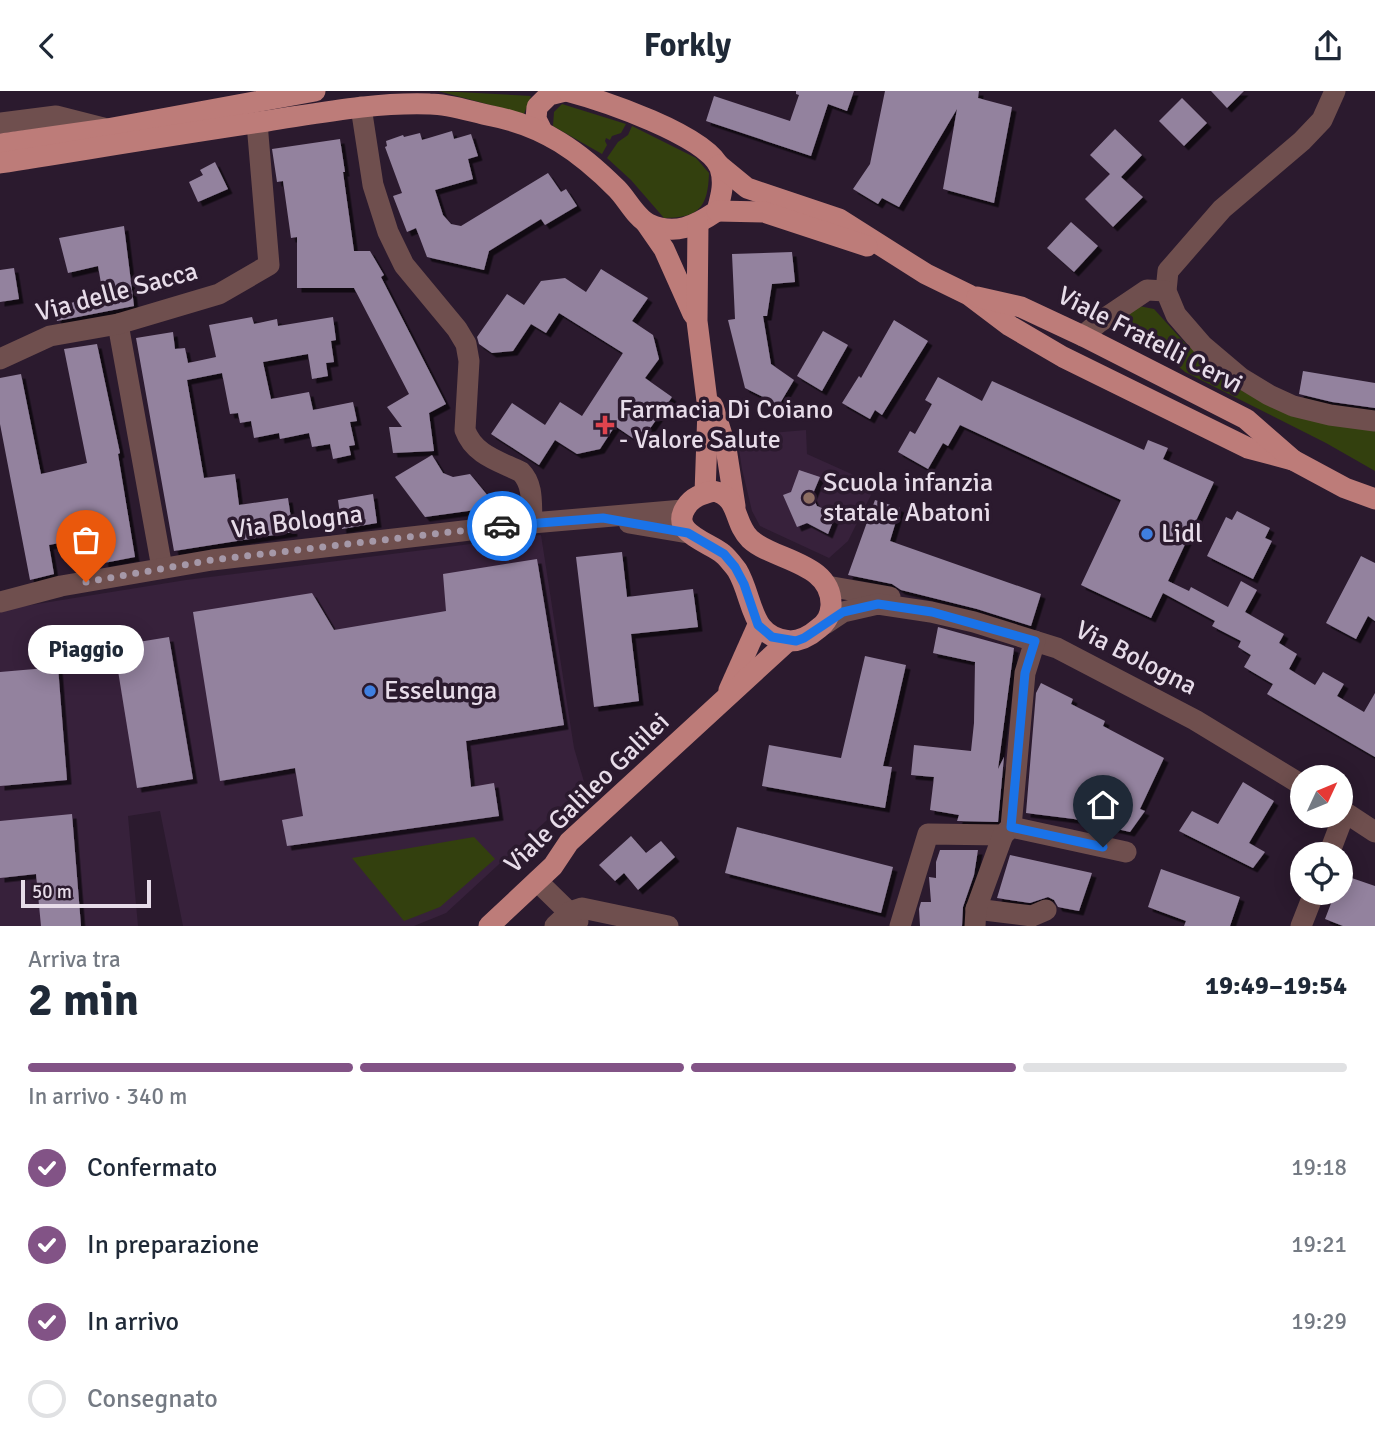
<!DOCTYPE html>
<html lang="it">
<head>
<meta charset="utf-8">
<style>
	body { margin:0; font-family:Signika,sans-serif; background:#f2f2f3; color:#1f2937; height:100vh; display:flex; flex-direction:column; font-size:26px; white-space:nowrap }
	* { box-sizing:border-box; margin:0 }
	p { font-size:23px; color:#747a83 }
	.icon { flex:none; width:38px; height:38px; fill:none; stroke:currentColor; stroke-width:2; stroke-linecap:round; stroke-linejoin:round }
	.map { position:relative; height:835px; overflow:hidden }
	.panel { display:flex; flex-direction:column; background:#fff; flex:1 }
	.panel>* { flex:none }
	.needle { width:46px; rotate:46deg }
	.controls { position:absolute; left:1290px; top:674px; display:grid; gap:14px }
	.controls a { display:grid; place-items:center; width:63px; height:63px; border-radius:50%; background:#fff; box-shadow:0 4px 18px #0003; font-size:35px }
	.scale { position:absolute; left:21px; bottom:18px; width:130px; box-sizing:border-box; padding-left:7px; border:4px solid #e7dce9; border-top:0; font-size:19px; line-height:24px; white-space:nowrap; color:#e7dce9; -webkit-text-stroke:5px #2b1a2e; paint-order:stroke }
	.pin { position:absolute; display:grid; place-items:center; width:60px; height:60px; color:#fff; margin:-72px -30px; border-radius:50% 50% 50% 0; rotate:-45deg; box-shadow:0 0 7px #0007 }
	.pin .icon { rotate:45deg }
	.courier { position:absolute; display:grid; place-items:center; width:70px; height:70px; margin:-35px; border:5px solid #1a73e8; border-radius:50%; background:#fff; color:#222; box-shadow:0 2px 9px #0007 }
	.bubble { position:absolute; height:49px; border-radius:24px; background:#fff; box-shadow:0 4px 18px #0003; font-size:23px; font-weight:700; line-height:49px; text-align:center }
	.headline em { font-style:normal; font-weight:700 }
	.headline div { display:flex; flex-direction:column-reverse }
	.headline { display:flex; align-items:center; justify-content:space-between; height:119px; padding:0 28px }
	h1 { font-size:46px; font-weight:700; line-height:52px }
	.bar { display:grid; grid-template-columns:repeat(4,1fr); gap:10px 7px; align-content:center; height:84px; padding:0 28px }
	.bar i { height:9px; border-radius:5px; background:#e0e1e3 }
	.bar .current { background:#825386 }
	.bar p { grid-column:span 4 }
	ol { padding:0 28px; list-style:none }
	li { display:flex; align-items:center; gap:21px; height:77px }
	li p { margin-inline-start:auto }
	li .icon { padding:7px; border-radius:50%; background:#825386; color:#fff; stroke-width:4 }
	li:last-child { color:#747a83 }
	li i { width:38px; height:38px; border:4px solid #e0e1e3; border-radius:50% }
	header { display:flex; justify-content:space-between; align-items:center; height:91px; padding:0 28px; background:#fff; font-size:32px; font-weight:700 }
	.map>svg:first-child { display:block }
</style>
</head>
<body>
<header><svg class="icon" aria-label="back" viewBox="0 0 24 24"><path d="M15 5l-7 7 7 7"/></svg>Forkly<svg class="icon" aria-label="share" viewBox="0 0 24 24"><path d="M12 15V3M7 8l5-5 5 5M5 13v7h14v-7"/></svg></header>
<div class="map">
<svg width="1375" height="835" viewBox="0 0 1375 835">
	<defs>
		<filter id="shadow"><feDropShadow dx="4.5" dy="4.5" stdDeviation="0" flood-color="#0009"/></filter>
	</defs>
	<rect width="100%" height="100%" fill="#2b1a2e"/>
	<g fill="#37213b">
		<path d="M806,339L807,363L876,394L848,450L829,467L760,435L752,420L742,378L737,345Z"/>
		<path d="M541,444L574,657L585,694L446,822L414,835H183L160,720L128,725L138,835H0V519L186,489Z"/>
	</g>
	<g fill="#33400e">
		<path d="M438,0L531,5L524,23Z"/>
		<path d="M562,13L626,33L621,42L612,45L610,49L606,47L605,50L607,54L602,63L553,35L554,21Z"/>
		<path d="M632,35L696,67L709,82C708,116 699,127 664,127L631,89L607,67L618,51L628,44Z"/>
		<path d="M1139,215L1154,218L1183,250L1217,281L1244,301L1375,337V380L1326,352L1185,281L1165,264L1125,246L1122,230L1128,220Z"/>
		<path d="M474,746L495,768L440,816L404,830L352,767Z"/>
	</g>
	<g fill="#93829e" filter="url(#shadow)">
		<path d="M796,0H854L847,20L828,13L811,65L706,30L714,5L790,30L799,4L796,3Z"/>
		<path d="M885,0H979L978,7L1012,16L994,112L943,98L957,18L899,116L882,107L878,113L853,98L870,73Z"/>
		<path d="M1211,0H1244L1227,17Z"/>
		<path d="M1182,7L1207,32L1184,55L1159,30Z"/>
		<path d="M1115,38L1142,64L1121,86L1143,106L1113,136L1085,108L1110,83L1090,64Z"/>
		<path d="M452,40L454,48L471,43L478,65L468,68L473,88L435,99L443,124L451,133L461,135L548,82L561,101L566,98L577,115L545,134L541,128L489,160L484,179L427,166L416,137L407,141L393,105L402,102L385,56L387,55L386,50L403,44L404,46L420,42L422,49Z"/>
		<path d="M340,48L345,81H343L354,160H370L384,184L381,186L446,313L429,322L434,360L393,362L389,336H402L387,316L409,303L354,197H297V146L291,147L283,90L277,91L272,58Z"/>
		<path d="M215,71L228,98L198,111L189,91L203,84L200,79Z"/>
		<path d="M1071,131L1098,155L1074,181L1047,157Z"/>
		<path d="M124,135L134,215L57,230L54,216L103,204L98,175L68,182L59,147Z"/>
		<path d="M792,161L795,191L772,193L767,225H763L771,273L794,289L779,314L745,297L728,229L735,228L732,163Z"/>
		<path d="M14,177L19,208L0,211V179Z"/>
		<path d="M601,178L648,207L632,230L653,244L659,268L645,287L672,306L640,352L615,335L600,358L577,363L555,349L539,374L491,343L512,312L545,334L560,311L582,325L623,262L559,222L546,242L531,233L513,260L492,262L479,253L477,246L507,203L524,214L541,190L565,187L586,201Z"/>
		<path d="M252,226L254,233L277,228L278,235L333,226L336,249L331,250L334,271L326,272L328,285L312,288L308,263L263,271L271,308L309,301L313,319L353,311L357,330L350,331L355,354L349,355L351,364L333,368L330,353L312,356L309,342L280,348L279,342L254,347L251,330L240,332L238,322L230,323L222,282L187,289L204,387L235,383L239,414L288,407L293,441L174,460L136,247L173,241L175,258L185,257L188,272L216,266L209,234Z"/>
		<path d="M894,229L928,250L882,324L875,319L870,328L842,312L859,285L861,287Z"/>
		<path d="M823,240L848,254L822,300L797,285Z"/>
		<path d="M97,253L120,362L118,363L135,466L104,472L100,444L49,454L54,483L30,489L0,333V287L21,283L41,383L87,372L64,258Z"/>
		<path d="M1303,280L1375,292V317L1332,311L1299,303Z"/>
		<path d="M938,286L982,310L992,290L1144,359L1148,349L1168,357L1163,368L1214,391L1168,490L1189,500L1191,496L1228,516L1241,490L1257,499L1245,521L1284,543L1279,552L1297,563L1289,578L1315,594L1323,581L1344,593L1337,605L1364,621L1375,602V666L1267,603L1273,593L1244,576L1251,564L1238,556L1241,550L1212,535L1215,530L1163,502L1151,527L1081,494L1121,409L960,334L948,355L943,352L928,378L898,361L910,340L915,343L932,313L925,309Z"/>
		<path d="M432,364L443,382L453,386L470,383L497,416L425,426L395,386Z"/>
		<path d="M799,379L820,386L812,405L817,415L836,423L828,443L807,432L797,436L783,404L791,401Z"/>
		<path d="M373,403L377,432L342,438L338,409Z"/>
		<path d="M875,409L900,417L890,450L1041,503L1031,535L977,518L901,499L892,493L848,484Z"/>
		<path d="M1237,420L1270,437L1265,447L1272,450L1253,488L1207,465L1226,426L1232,429Z"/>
		<path d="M622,461L627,506L693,498L698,536L631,543L639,610L594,616L576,466Z"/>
		<path d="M1361,465L1375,472V530L1368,525L1356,548L1326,532Z"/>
		<path d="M537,468L564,634L466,650L471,696L494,692L499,725L287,755L282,729L303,725L295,677L220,690L193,521L312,502L334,539L446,520L443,483Z"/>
		<path d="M938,536L1014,557L998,678L1004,666L998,731L957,730L959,724L930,719L934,686L911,684L914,654L971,660L974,632L975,571L933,562Z"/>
		<path d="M169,546L193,688L137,697L114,555Z"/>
		<path d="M865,565L906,574L883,675L892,676L885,717L762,695L769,654L841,667Z"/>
		<path d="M58,576L67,689L0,695V581Z"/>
		<path d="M1041,592L1073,608L1071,613L1105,630L1103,635L1164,667L1140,718L1145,720L1130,741L1074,728L1026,722L1036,602Z"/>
		<path d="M1243,691L1274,710L1249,752L1265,761L1253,777L1179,740L1192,720L1218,733Z"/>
		<path d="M72,723L81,835H41L36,783L0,787V730Z"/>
		<path d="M737,736L893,776L881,822L725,782Z"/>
		<path d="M631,745L646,762L661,750L675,766L638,799L624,782L615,790L599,774Z"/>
		<path d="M940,759H978L974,784L963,816L962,835H920L919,818L921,811H931L929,786L936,787V771Z"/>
		<path d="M1010,764L1092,782L1079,820L1058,816L1054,809L1048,806L1030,812L997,807Z"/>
		<path d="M1161,778L1240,806L1230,835H1184L1186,830L1148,816Z"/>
		<path d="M1340,783L1375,795V835H1343L1325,828L1335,802H1340Z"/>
	</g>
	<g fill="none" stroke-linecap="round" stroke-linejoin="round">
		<g stroke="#6f4f4e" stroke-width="21">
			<path d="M1335,0L1322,29L1302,50L1222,118L1168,180L1166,200L1176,224L1202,254L1241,287L1269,304L1293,315L1330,324L1375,330"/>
			<path d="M361,16L373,94L388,141L404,174L457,238L466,253L469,270L465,339C474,364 499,370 521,381C534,394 531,414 532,432"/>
			<path d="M0,32L56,25L107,38"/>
			<path d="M118,233L162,477"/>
			<path d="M1083,245L1098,232L1147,199L1166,200"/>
			<path d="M0,268L50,245L118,233L219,203L269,174L257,32"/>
			<path d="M629,432L688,442"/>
			<path d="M827,495L890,506"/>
			<path d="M0,511L61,495L212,469L532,432L683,419"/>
			<path d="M825,533L843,521L878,513L931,521L974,531L1057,557L1195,629L1302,694"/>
			<path d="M1340,718L1375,741"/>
			<path d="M1011,736L1126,761"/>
			<path d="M1329,763L1345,721"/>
			<path d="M537,790L578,830"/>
			<path d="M976,818L1032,825L1046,819"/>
			<path d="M555,835L570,821L582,817L668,835"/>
			<path d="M900,835L928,743L1003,744L1011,736L1025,582L1035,550"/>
			<path d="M975,835L976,818L1003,744"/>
			<path d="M1301,835L1314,802"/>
		</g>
		<g stroke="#bd7c79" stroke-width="21">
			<path d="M542,40L536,28L537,16L549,4L565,0"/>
			<path d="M0,53L107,38L315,0"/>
			<path d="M0,72C89,58 178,43 267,30C320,22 375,11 430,13C450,13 472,21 492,25C544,35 580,61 617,98C627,108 636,127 649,133C675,145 695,135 717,120C721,105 725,92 720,77C707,44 601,9 567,0"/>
			<path d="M719,74L747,97L839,128L926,183L969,204L1010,235L1063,266L1248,357L1293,369"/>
			<path d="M717,120L764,121L867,155"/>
			<path d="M646,132L664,158L693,223"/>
			<path d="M698,133L697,230L708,318L705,402"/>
			<path d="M977,206L1021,216L1083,245L1246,328L1293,369L1345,397L1375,408"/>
			<path d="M713,315L726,357L735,415"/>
			<path d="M713,400C740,405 733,432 750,448C774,470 833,471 831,515C830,525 827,531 819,537C811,544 801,550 790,550C749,547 754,507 737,479C733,474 728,467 723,463C709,451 669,442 686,416C692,406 702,403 713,400Z"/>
			<path d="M729,599L758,534"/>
			<path d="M489,835L553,775L569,751L788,550"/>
		</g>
	</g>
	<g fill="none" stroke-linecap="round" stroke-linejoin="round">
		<path stroke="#a598a8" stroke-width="7" stroke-dasharray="0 12.6" d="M86,491L212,469L502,435"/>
		<path stroke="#1a73e8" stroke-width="9" d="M502,435L603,427L688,442L724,463L735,476L744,493L758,534L772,546L796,550L804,547L843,521L878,513L932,521L1035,550L1025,582L1011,736L1103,756"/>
	</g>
	<path fill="#e0444e" stroke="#2b1a2e" stroke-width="2.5" d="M601.5 323.5h7v7h7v7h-7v7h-7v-7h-7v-7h7z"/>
	<circle fill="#8d6e63" stroke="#2b1a2e" stroke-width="2.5" cx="809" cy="407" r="7"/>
	<g fill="#3f7fe0" stroke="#2b1a2e" stroke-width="2.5">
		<circle cx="1147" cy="443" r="7"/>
		<circle cx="370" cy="600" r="7"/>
	</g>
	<g text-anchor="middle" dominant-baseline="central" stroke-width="7" stroke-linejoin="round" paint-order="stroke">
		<g font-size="26" fill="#e7dce9" stroke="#2b1a2e">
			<text transform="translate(117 201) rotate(-15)">Via delle Sacca</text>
			<text transform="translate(1150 249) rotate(27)">Viale Fratelli Cervi</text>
			<text transform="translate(297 431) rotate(-7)">Via Bologna</text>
			<text transform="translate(1136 567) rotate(27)">Via Bologna</text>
			<text transform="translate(587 702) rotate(-44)">Viale Galileo Galilei</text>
		</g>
		<g font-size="26" fill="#e7dce9" stroke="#2b1a2e" text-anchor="start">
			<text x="619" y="319">Farmacia Di Coiano<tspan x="619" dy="30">- Valore Salute</tspan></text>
			<text x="823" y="392">Scuola infanzia<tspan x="823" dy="30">statale Abatoni</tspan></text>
			<text x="1161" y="443">Lidl</text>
			<text x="384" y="600">Esselunga</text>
		</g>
	</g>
</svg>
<div class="controls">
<a><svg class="needle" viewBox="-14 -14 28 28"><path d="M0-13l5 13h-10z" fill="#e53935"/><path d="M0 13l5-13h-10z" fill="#747a83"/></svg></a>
<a><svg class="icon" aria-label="locate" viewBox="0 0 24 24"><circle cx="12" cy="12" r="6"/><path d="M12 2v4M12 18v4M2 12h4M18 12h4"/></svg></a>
</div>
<div class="scale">50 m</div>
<div class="pin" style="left:86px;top:491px;background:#ea580c"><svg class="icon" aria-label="bag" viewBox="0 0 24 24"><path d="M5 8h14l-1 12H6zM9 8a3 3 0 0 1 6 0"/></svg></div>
<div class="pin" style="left:1103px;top:756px;background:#1f2937"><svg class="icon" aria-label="home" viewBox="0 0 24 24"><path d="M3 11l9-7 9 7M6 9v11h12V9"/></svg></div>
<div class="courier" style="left:502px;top:435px"><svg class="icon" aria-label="car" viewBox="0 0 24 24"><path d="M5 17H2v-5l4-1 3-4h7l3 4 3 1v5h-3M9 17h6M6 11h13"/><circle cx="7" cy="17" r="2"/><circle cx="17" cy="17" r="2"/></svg></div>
<div class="bubble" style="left:28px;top:534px;width:116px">Piaggio</div>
</div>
<section class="panel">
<div class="headline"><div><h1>2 min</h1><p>Arriva tra</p></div><em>19:49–19:54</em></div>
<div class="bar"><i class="current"></i><i class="current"></i><i class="current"></i><i></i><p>In arrivo · 340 m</p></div>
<ol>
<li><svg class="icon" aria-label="check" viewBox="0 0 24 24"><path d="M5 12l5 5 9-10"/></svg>Confermato<p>19:18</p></li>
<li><svg class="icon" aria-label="check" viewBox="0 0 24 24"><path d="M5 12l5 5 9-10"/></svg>In preparazione<p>19:21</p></li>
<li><svg class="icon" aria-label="check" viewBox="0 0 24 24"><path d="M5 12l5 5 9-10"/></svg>In arrivo<p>19:29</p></li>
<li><i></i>Consegnato</li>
</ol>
</section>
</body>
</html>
